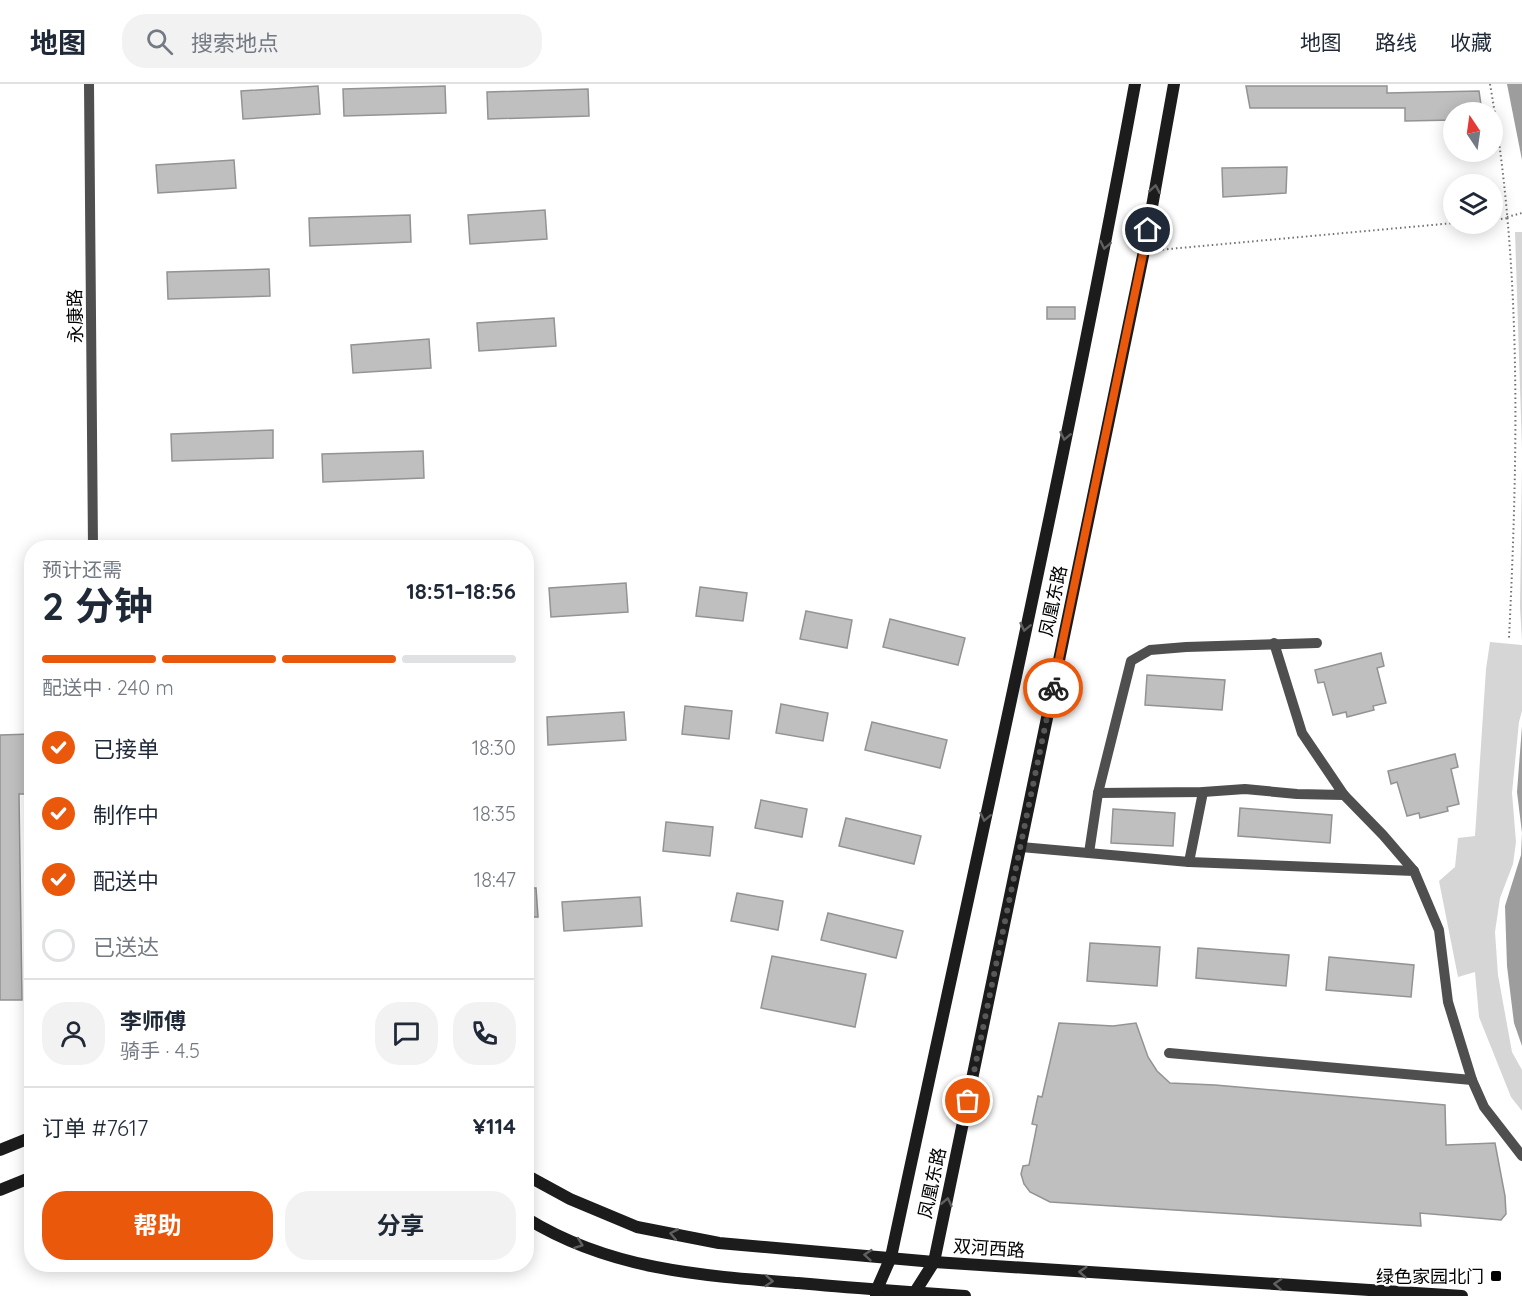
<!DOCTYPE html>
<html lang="zh">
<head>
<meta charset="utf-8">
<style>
	body { margin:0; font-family:Quicksand,"Noto Sans SC",sans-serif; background:#f2f2f3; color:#1f2937; height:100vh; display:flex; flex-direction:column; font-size:22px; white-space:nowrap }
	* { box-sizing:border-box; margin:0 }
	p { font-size:20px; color:#747a83 }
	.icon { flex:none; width:33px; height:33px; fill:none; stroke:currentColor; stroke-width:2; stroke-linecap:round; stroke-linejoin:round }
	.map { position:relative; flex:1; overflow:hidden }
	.panel { position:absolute; left:24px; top:456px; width:510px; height:732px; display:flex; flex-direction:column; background:#fff; border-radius:24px; box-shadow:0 3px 15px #0003 }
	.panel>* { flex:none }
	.needle { width:39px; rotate:347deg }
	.tools { position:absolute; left:1443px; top:18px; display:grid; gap:12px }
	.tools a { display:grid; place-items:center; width:60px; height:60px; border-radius:50%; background:#fff; box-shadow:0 3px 15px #0003; font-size:30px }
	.pin { position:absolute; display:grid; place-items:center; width:51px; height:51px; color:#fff; margin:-26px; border:3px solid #fff; border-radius:50%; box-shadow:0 2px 6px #0007 }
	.courier { position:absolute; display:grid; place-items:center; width:60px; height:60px; margin:-30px; border:4px solid #ea580c; border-radius:50%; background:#fff; color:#222; box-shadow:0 2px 8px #0007 }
	.headline em { font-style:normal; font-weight:700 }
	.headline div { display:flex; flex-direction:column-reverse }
	.headline { display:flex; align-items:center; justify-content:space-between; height:102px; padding:0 18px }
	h1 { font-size:39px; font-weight:700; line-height:45px }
	.bar { display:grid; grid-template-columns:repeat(4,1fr); gap:9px 6px; align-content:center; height:72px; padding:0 18px }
	.bar i { height:8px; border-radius:4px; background:#e0e1e3 }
	.bar .active { background:#ea580c }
	.bar p { grid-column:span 4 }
	.line { display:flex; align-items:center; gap:15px; padding:0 18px; border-top:2px solid #e0e1e3 }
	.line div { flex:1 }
	.round { display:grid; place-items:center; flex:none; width:63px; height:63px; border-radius:24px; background:#f2f2f3 }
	ol { padding:0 18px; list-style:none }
	li { display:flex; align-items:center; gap:18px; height:66px }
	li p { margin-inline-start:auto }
	li .icon { padding:6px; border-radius:50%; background:#ea580c; color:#fff; stroke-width:4 }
	li:last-child { color:#747a83 }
	li i { width:33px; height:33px; border:3px solid #e0e1e3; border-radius:50% }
	.action { display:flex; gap:12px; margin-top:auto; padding:12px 18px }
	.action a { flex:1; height:69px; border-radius:24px; background:#ea580c; color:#fff; font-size:24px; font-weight:700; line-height:69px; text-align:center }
	.action a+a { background:#f2f2f3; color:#1f2937 }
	header { display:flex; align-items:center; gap:36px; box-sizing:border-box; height:84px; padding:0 30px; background:#fff; border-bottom:2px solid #e0e1e3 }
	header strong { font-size:28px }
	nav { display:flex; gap:33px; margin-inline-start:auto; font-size:21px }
	.search { width:420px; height:54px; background:#f2f2f3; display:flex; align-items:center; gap:15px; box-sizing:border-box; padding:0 21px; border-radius:24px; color:#747a83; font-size:22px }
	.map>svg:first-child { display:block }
</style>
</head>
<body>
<header>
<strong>地图</strong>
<div class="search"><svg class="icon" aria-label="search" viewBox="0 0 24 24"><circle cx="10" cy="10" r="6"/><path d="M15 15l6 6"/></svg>搜索地点</div>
<nav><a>地图</a><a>路线</a><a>收藏</a></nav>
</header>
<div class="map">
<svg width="1522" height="1212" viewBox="0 0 1522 1212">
	<rect width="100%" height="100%" fill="#fff"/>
	<g fill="#d6d6d6">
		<path d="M1515,148H1522V365Z"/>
		<path d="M1522,381V556L1520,524Z"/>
		<path d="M1490,558L1522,561V627L1519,638L1512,709L1516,758L1513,780L1500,814L1495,848L1498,891L1512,968L1522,986V1027L1511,1013L1479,933L1475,888L1458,893L1439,797L1455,783L1458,754L1475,752L1486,585Z"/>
	</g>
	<g fill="#9d9d9d">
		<path d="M1507,0H1522V76Z"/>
		<path d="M1522,642V962L1514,939L1507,882L1505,822L1521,771L1522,749L1517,708Z"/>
	</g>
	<g fill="#bfbfbf" stroke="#939393" stroke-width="1.5">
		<path d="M318,2L320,30L243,35L241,7Z"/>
		<path d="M445,2L446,29L344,32L343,5Z"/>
		<path d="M1246,2H1387V9L1479,7L1482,28H1454V36L1405,37V24H1250Z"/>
		<path d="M588,5L589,32L488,35L487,8Z"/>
		<path d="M234,76L236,104L158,109L156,81Z"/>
		<path d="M1287,83L1286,109L1223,113L1222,84Z"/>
		<path d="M545,126L547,155L470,160L468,131Z"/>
		<path d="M410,131L411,158L310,162L309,134Z"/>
		<path d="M269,185L270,212L168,215L167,188Z"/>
		<rect x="1047" y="223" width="28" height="12"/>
		<path d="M554,234L556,262L479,267L477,239Z"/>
		<path d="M429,255L431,284L353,289L351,261Z"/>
		<path d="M273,346V374L172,377L171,350Z"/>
		<path d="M423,367L424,394L323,398L322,370Z"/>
		<path d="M626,499L628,528L551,533L549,504Z"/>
		<path d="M700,503L747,509L743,537L696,532Z"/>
		<path d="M806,527L852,536L847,564L800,555Z"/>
		<path d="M890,535L965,554L958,581L883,563Z"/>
		<path d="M1381,569L1384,582L1377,584L1386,619L1373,622L1374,626L1347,633L1346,628L1333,631L1324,598L1318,599L1315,586Z"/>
		<path d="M1147,591L1225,596L1222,626L1145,621Z"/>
		<path d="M781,620L828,629L823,657L776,649Z"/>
		<path d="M685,622L732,627L729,655L682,650Z"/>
		<path d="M624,628L626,656L548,661L547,633Z"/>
		<path d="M872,638L947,656L940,684L865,666Z"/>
		<path d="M32,650V710H19L22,916H0V651Z"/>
		<path d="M1455,670L1458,683L1451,685L1459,720L1447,723L1448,727L1420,734L1419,729L1407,732L1397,698L1391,700L1388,687Z"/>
		<path d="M761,716L807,725L802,753L755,744Z"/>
		<path d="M1240,724L1332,731L1330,759L1238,752Z"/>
		<path d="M1113,725L1175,729L1173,762L1111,759Z"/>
		<path d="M846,734L921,752L914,780L839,762Z"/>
		<path d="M666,738L713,743L710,772L663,767Z"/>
		<path d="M526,804H536L538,833H526Z"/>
		<path d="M737,809L783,817L778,846L731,837Z"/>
		<path d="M640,813L642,842L564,847L562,818Z"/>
		<path d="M828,829L903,847L896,874L821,856Z"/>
		<path d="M1090,859L1160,863L1157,902L1087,897Z"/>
		<path d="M1198,864L1289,871L1286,902L1196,894Z"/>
		<path d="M772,872L866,890L855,943L761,924Z"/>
		<path d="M1329,873L1414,881L1411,913L1326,906Z"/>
		<path d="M1059,939L1113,942L1136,939L1148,973L1157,987L1170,999L1215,1001L1445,1021L1446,1061L1495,1059L1505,1112L1506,1130L1501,1136L1420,1129L1421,1142L1050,1118L1030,1108L1024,1100L1021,1090L1023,1082L1029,1081L1037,1041L1032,1040L1038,1012L1042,1013Z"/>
	</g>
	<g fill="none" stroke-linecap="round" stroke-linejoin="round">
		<g stroke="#717171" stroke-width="2" stroke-dasharray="1.5 3" stroke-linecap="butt">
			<path d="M1490,0C1522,183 1518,369 1509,554"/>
			<path d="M1507,133L1522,129"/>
			<path d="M1492,136L1508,134"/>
			<path d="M1158,166L1454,139"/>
		</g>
		<g stroke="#4f4f4f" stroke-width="10">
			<path d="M89,0L93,464"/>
			<path d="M1098,709L1203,708L1245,705L1297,710L1344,711L1302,649L1274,559"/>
			<path d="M1344,711L1383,751L1414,787"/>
			<path d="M1021,763L1189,778L1414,787L1439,846L1448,918L1472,996L1484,1023L1522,1072"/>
			<path d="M1089,769L1098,709L1131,577L1150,566L1186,563L1317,559"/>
			<path d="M1189,778L1203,708"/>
			<path d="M1169,969L1472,996"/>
		</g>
		<g stroke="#1c1c1c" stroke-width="12">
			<path d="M0,1066L32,1053"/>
			<path d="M526,1091L570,1115L637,1143L719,1159L934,1178L1462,1212"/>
			<path d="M0,1106L32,1093"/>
			<path d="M526,1134C610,1186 702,1192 798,1199C853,1204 909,1208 965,1212"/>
			<path d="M876,1212L877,1205L891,1173C974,783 1063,393 1135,0"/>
			<path d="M915,1212V1208L934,1178L1144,167L1174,0"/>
		</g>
	</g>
	<defs><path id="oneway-chevron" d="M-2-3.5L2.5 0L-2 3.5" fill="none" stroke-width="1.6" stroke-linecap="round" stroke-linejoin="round" transform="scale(1.5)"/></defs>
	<g stroke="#606060">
		<use href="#oneway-chevron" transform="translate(1155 105) rotate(-80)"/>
		<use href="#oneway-chevron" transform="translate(1105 161) rotate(101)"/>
		<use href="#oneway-chevron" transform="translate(1065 352) rotate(102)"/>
		<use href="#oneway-chevron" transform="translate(1025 543) rotate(102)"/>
		<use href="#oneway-chevron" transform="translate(985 733) rotate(102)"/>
		<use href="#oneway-chevron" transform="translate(947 1118) rotate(-78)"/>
		<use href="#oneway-chevron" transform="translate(674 1150) rotate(-169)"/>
		<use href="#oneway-chevron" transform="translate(579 1160) rotate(21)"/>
		<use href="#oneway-chevron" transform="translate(868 1171) rotate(-175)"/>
		<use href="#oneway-chevron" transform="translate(1083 1188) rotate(-176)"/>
		<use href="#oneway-chevron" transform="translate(769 1197) rotate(4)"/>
		<use href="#oneway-chevron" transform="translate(1278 1200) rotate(-176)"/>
	</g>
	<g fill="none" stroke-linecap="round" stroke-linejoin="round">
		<path stroke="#595959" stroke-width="6" stroke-dasharray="0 10.8" d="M968,1017L1053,604"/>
		<path stroke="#ea580c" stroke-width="8" d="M1053,604L1148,146"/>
	</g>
	<rect fill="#000" stroke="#fff" stroke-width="2" x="1490" y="1186" width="12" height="12" rx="3"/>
	<g text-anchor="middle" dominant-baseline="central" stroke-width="5" stroke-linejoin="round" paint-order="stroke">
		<g font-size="18" fill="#000" stroke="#fff">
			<text transform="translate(75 232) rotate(-91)">永康路</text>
			<text transform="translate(1053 517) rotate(-78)">凤凰东路</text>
			<text transform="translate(932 1099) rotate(-78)">凤凰东路</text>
			<text transform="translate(989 1164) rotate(4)">双河西路</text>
		</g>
		<g font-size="18" fill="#000" stroke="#fff" text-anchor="end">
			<text x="1484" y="1192">绿色家园北门</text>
		</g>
	</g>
</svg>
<div class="tools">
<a><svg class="needle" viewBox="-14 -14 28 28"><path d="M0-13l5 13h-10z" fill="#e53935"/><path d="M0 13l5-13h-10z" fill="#747a83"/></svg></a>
<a><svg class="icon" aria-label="layers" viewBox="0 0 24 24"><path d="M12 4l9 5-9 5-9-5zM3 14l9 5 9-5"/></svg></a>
</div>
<div class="pin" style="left:968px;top:1017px;background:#ea580c"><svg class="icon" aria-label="bag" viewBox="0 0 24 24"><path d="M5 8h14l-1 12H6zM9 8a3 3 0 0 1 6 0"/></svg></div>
<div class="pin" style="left:1148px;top:146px;background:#1f2937"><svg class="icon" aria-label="home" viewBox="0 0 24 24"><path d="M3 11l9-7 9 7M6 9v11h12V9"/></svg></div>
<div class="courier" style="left:1053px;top:604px"><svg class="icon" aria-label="bike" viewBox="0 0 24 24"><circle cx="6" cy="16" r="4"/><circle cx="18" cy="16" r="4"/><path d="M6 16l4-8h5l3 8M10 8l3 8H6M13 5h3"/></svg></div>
<section class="panel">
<div class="headline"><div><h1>2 分钟</h1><p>预计还需</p></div><em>18:51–18:56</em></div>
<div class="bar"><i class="active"></i><i class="active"></i><i class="active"></i><i></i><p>配送中 · 240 m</p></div>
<ol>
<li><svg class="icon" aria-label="check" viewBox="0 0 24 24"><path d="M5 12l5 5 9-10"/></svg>已接单<p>18:30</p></li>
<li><svg class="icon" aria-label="check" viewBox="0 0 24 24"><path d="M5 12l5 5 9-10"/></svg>制作中<p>18:35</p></li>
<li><svg class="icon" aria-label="check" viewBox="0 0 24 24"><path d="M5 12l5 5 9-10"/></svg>配送中<p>18:47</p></li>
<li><i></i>已送达</li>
</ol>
<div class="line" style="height:108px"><a class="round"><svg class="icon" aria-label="person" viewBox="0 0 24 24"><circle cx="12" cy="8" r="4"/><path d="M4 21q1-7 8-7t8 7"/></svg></a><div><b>李师傅</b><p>骑手 · 4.5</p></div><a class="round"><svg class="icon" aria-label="chat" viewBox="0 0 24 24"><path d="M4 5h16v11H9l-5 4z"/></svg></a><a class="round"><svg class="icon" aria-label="phone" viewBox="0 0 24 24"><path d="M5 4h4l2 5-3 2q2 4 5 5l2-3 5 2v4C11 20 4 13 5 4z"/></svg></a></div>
<div class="line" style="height:78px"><div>订单 #7617</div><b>¥114</b></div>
<div class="action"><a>帮助</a><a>分享</a></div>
</section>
</div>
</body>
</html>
